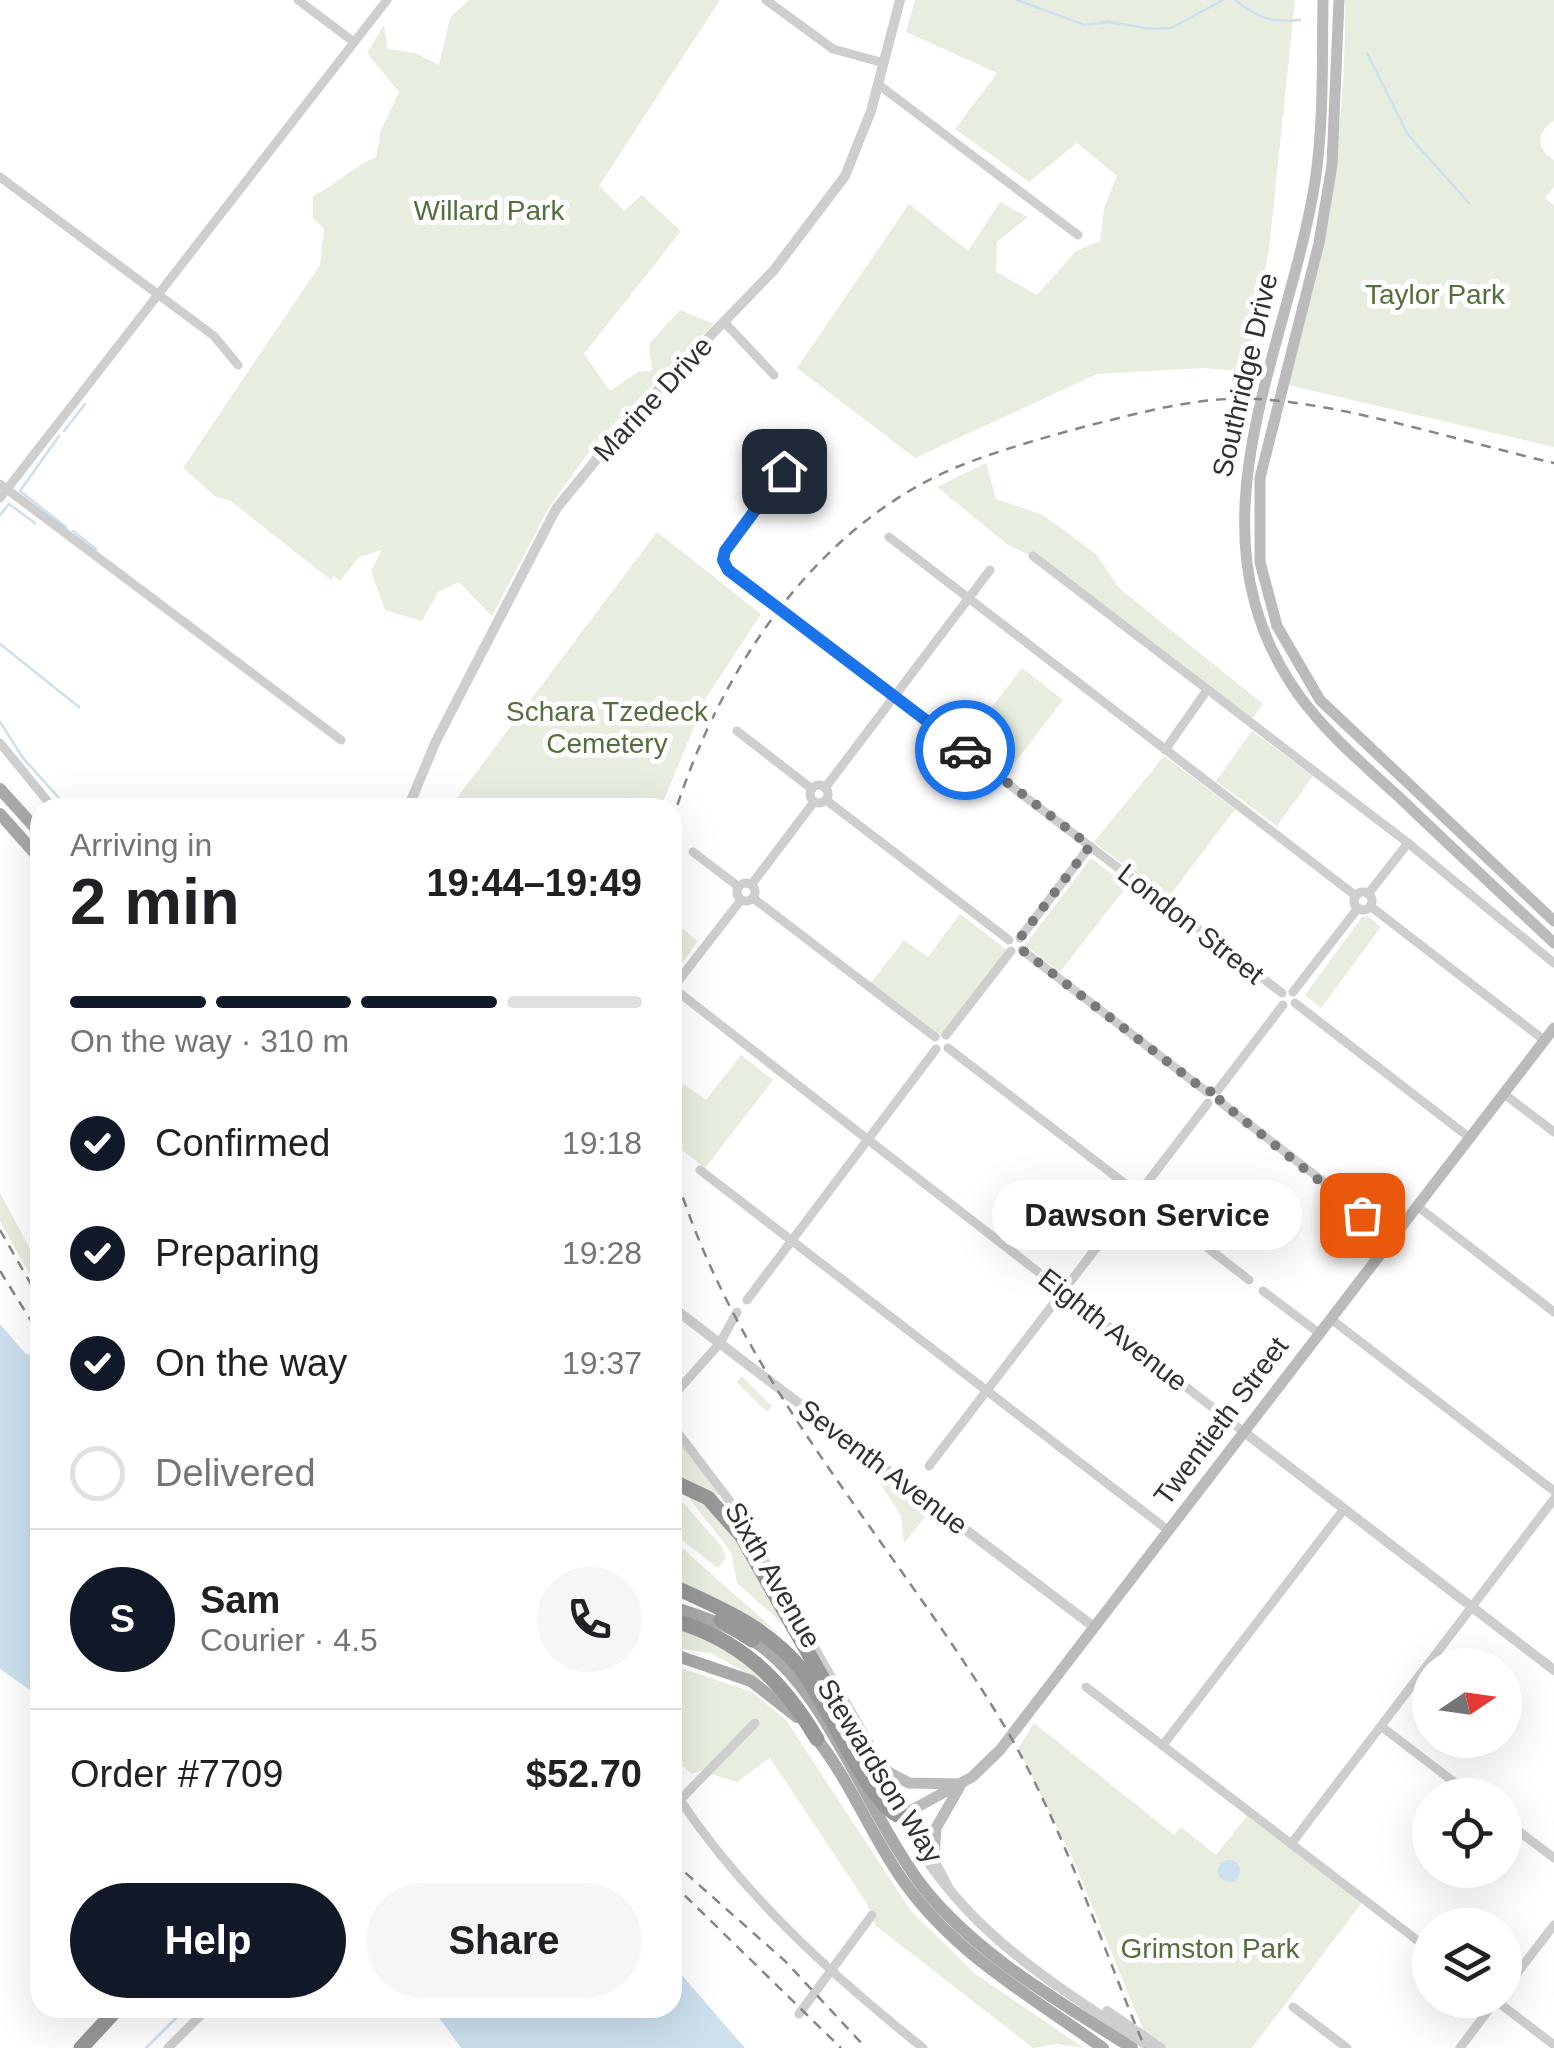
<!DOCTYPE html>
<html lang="en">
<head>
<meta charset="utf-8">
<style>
	body { margin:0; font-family:Helvetica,sans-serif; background:#f6f6f6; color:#202124; height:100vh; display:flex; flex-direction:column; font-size:38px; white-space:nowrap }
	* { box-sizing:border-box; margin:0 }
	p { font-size:32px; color:#757577 }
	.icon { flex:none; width:55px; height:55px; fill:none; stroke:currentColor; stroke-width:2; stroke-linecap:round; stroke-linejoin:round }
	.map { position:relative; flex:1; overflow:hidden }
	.details { position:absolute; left:30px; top:798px; width:652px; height:1220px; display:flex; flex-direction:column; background:#fff; border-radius:30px; box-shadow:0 10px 40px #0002 }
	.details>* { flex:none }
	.needle { width:65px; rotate:77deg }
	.tools { position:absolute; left:1412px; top:1648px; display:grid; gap:20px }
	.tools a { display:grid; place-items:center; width:110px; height:110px; border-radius:50%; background:#fff; box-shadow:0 10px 40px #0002; font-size:50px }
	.pin { position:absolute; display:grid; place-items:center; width:85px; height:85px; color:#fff; margin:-42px; border-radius:20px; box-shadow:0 5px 15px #0006 }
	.courier { position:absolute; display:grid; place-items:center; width:100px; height:100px; margin:-50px; border:8px solid #1a73e8; border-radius:50%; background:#fff; color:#222; box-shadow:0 2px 12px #0007 }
	.bubble { position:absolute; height:70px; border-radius:35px; background:#fff; box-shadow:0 10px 40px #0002; font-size:32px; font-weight:800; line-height:70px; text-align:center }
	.summary em { font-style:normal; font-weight:800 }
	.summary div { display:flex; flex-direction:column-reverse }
	.summary { display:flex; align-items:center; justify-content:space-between; height:170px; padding:0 40px }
	h1 { font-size:65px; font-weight:800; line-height:75px }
	.bar { display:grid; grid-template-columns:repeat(4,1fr); gap:15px 10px; align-content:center; height:120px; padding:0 40px }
	.bar i { height:12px; border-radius:8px; background:#e0e0e0 }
	.bar .on { background:#111827 }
	.bar p { grid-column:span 4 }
	.line { display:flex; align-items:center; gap:25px; padding:0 40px; border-top:2px solid #e0e0e0 }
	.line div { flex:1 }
	.round { display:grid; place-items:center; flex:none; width:105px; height:105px; border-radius:52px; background:#f6f6f6 }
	ol { padding:0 40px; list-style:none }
	li { display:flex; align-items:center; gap:30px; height:110px }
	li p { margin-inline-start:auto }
	li .icon { padding:10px; border-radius:50%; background:#111827; color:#fff; stroke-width:4 }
	li:last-child { color:#757577 }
	li i { width:55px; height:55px; border:5px solid #e0e0e0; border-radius:50% }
	.button { display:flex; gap:20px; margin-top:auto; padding:20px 40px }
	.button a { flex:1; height:115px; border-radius:60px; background:#111827; color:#fff; font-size:40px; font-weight:800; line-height:115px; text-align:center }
	.button a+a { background:#f6f6f6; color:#202124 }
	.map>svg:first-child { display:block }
</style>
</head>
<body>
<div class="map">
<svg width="1554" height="2048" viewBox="0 0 1554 2048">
	<rect width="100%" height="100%" fill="#fff"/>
	<g fill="#e7eee0">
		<path d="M469,0H720L599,186L624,211L642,195L681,231L584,354L610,391L638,372L652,370L649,344L680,310L714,324L597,441L550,506L492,616L459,582L438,592L422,621L385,610L371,571L382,550L359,557L340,581L334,576L331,580L229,500L216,497L183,468L320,265L324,229L313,218V196C337,184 351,168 376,157L381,130L399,92L367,53L384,25L388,49L415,53L439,65L450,18Z"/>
		<path d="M915,0H1295L1269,249L1246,372L1203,368L1097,374L915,458L797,368L909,204L968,251L1000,202L1028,217L997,242L996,272L1037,295L1076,251L1100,241L1104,208L1117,176L1077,143L1029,182L955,129L997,73L906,32Z"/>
		<path d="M1345,0H1554V121C1536,131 1536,150 1554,160V187L1545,198L1554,205V447L1288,385C1323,256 1347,134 1345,0Z"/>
		<path d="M986,463L996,499L1043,515L1096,554L1119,588L1263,704L1250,722L1050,565L1008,545L937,487Z"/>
		<path d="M657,532L761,614L706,698L661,807H450Z"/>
		<path d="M1022,668L1063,700L1013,765L972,733Z"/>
		<path d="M1252,731L1313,776L1277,826L1216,781Z"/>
		<path d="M1164,756L1235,809L1168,898L1094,842Z"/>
		<path d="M1091,858L1127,886L1060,972L1025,945Z"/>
		<path d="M960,914L1007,950L941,1038L870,984L904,940L928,957Z"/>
		<path d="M1368,916L1381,927L1321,1008L1305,995L1362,917Z"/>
		<path d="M673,921L698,941L673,976Z"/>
		<path d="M741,1055L773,1080L705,1168L673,1143L672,1076L706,1100Z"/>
		<path d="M0,1193L40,1267V1293L0,1221Z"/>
		<path d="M742,1376L772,1406L767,1412L737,1382Z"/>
		<path d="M672,1430L719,1494L717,1496L673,1474Z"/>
		<path d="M872,1470L930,1511L904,1543L901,1516Z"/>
		<path d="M673,1491L722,1547L726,1558L718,1568L673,1533Z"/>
		<path d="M686,1494C734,1516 760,1581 784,1625L737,1583L731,1552Z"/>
		<path d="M673,1540L777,1632L673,1580Z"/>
		<path d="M673,1626L714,1642L768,1679L764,1683L711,1653L673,1648Z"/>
		<path d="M672,1665L752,1692L786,1720L911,1911L974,1973L1084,2048L1057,2044L1033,2048L876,1926L866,1902L770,1758L737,1782L701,1771L692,1774L673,1758Z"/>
		<path d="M1034,1723L1174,1835L1181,1827L1216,1855L1250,1812L1364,1900L1252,2048H1164L1145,2034L1072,1857L1018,1749Z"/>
	</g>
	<g fill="#cce0ee">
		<path d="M0,1324L25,1353L40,1359V1697L0,1669Z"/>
		<circle cx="1229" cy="1871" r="11"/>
		<path d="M673,1965L745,2048H461L432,2008H672Z"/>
	</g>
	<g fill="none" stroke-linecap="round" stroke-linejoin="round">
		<g stroke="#cce0ee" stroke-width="2.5">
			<path d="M1017,0L1085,25L1108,22L1153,29L1171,28L1223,0"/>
			<path d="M1235,0C1258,18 1271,23 1300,20"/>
			<path d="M1367,53L1408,135L1469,203"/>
			<path d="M64,431L85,404"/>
			<path d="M59,436L20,491L66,527"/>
			<path d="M0,515L9,504L35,523"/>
			<path d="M73,531L96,549"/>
			<path d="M0,644L79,707"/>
			<path d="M0,722L23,758L68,808"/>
			<path d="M146,2048L186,2008"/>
		</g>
		<g stroke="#cecece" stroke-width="9">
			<path d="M298,0L354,42"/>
			<path d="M766,0L833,49L884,63"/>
			<path d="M879,85L1078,235"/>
			<path d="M0,177L214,336L238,365"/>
			<path d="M725,323L774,375"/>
			<path d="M809,457L788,466L725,551L723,560L728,570L1282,993"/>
			<path d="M0,484L341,740"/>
			<path d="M0,498L387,0"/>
			<path d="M889,537L1356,896"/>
			<path d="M1033,556L1408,843L1554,963"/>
			<path d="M737,731L812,789"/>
			<path d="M0,743L53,808"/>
			<path d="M1165,750L1207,690"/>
			<circle cx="819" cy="794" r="9"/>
			<path d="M825,788L990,570"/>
			<path d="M826,800L1009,940"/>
			<path d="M693,852L739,887"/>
			<circle cx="746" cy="892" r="9"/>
			<path d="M751,885L814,802"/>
			<circle cx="1363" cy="901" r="9"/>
			<path d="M1368,894L1408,843"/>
			<path d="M753,898L935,1037"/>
			<path d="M1370,906L1544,1040"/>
			<path d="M1020,938L1090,846"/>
			<path d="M1022,950L1207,1092"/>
			<path d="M673,988L1244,1432"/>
			<path d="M672,989L741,900"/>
			<path d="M1293,992L1358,908"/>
			<path d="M1295,1003L1470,1138"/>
			<path d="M946,1035L1011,951"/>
			<path d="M948,1048L1132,1189"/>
			<path d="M1218,1090L1283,1005"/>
			<path d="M1504,1094L1554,1132"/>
			<path d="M1219,1101L1394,1236"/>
			<path d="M700,1170L1169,1531"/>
			<path d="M1143,1188L1208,1103"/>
			<path d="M1145,1199L1249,1280"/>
			<path d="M1417,1206L1554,1312"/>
			<path d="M1263,1291L1319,1333"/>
			<path d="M747,1300L936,1049"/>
			<path d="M1331,1319L1554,1491"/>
			<path d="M672,1397L720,1343L737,1312"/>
			<path d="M672,1425L732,1504L909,1812"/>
			<path d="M929,1466L1133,1200"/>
			<path d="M1086,1687L1430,1950"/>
			<path d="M1382,1727L1471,1795"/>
			<path d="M1163,1745L1344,1509"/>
			<path d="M672,1798L680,1800C746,1898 832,1975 923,2048"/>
			<path d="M680,1800L755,1723"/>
			<path d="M1505,1821L1554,1858"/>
			<path d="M1291,1844L1554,1499"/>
			<path d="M1505,1989L1554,1925"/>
			<path d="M1495,2000L1554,2045"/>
			<path d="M1293,2007L1347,2048"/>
			<path d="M799,2014L872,1915"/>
			<path d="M168,2048L208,2008"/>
			<path d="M1460,2048L1496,2000"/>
		</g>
		<g stroke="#cecece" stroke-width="10">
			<path d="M408,808L436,741L556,509L626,423L774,270L845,176L871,111L900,0"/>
			<path d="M672,1307L1094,1627"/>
			<path d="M1244,1432L1554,1670"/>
			<path d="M909,1812L949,1889"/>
			<path d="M901,1816C956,1927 1050,1982 1151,2048"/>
			<path d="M1107,2011L1161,2048"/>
		</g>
		<g stroke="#bbb" stroke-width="11">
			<path d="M1323,0C1322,61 1324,122 1315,182C1287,356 1182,529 1298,694C1326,733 1364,765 1399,797C1450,846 1502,894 1554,943"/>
			<path d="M1339,0L1332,165L1319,243L1260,478V562L1277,626L1320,700L1554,921"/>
			<path d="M886,1771L909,1783L961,1784"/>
			<path d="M901,1816L972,1777L1000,1750L1554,1028"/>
			<path d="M934,1857L936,1828L959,1788"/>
		</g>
		<g stroke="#a9a9a9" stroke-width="12">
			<path d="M0,789L40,833"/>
			<path d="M0,814L40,859"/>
			<path d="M672,1607C699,1615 726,1625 750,1639C828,1684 871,1828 932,1898C988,1962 1062,2003 1132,2048"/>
			<path d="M672,1654L751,1681L797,1717"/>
			<path d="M811,1732C849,1776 870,1835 904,1882C956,1955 1032,1997 1103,2048"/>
		</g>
		<g stroke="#989898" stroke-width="15">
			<path d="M672,1481L708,1498L741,1535L901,1816"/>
			<path d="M672,1586C719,1607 768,1628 801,1669C828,1703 865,1797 897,1815"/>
			<path d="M672,1620C740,1639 782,1680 817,1739"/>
			<path d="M721,1620L752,1640"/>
			<path d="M81,2048L118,2008"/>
		</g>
		<g stroke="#868686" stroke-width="2.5" stroke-dasharray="10 8" stroke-linecap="butt">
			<path d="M672,822C716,677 811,528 957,467C999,450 1043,438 1087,426C1143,412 1199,396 1258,399C1351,405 1462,442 1554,463"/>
			<path d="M672,1163C733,1375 890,1536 1002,1722C1063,1824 1099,1939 1145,2048"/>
			<path d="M0,1230L40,1300"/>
			<path d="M0,1271L40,1335"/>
			<path d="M672,1861L785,1961L866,2048"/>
			<path d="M672,1883L841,2048"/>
		</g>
	</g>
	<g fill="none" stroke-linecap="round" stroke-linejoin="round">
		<path stroke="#797979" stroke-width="10" stroke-dasharray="0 18" d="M965,750L1090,846L1020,938L1022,950L1207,1092L1218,1090L1220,1101L1362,1215"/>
		<path stroke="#1a73e8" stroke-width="12" d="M784,471L725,551L723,560L728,570L965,750"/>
	</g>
	<g text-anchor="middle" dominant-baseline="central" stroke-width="10" stroke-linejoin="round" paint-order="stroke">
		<g font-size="28" fill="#536f3d" stroke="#fff">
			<text x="489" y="210">Willard Park</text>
			<text x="1435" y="294">Taylor Park</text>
			<text x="607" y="711">Schara Tzedeck<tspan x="607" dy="32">Cemetery</tspan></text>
			<text x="1210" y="1948">Grimston Park</text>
		</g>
		<g font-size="28" fill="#313131" stroke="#fff">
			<text transform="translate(1245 375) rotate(-77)">Southridge Drive</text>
			<text transform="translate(653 399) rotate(-47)">Marine Drive</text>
			<text transform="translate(1191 924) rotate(38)">London Street</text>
			<text transform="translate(1113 1330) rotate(38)">Eighth Avenue</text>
			<text transform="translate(1221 1421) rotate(-53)">Twentieth Street</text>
			<text transform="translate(883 1467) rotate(37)">Seventh Avenue</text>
			<text transform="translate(773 1575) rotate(60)">Sixth Avenue</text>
			<text transform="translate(880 1771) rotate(58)">Stewardson Way</text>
		</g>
	</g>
</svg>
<div class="tools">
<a><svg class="needle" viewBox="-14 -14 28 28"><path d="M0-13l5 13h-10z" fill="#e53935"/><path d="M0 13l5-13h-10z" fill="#757577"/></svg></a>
<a><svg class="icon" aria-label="locate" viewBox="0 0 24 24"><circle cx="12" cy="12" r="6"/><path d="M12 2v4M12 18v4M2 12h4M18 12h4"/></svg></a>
<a><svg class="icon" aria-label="layers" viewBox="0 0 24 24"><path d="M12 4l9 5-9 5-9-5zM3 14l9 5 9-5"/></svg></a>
</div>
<div class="pin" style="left:1362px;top:1215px;background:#ea580c"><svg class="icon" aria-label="bag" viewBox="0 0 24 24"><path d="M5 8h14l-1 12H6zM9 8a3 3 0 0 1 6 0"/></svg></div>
<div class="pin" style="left:784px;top:471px;background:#1f2937"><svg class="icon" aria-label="home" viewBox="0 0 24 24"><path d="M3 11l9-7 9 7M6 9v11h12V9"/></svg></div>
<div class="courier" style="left:965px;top:750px"><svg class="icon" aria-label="car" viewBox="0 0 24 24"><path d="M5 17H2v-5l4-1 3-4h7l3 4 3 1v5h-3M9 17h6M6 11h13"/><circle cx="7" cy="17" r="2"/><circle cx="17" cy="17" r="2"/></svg></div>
<div class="bubble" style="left:992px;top:1180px;width:310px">Dawson Service</div>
<section class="details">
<div class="summary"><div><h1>2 min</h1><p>Arriving in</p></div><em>19:44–19:49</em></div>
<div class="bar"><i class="on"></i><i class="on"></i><i class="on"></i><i></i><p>On the way · 310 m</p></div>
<ol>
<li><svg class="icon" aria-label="check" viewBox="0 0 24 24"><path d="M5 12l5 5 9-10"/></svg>Confirmed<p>19:18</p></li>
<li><svg class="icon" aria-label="check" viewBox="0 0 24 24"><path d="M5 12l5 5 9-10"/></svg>Preparing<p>19:28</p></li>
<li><svg class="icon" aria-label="check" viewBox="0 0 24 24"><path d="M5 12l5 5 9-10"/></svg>On the way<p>19:37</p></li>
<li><i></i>Delivered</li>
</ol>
<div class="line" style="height:180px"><b class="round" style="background:#111827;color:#fff">S</b><div><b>Sam</b><p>Courier · 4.5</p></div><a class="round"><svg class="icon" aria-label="phone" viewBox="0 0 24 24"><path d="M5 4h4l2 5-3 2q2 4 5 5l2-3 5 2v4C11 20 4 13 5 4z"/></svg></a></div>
<div class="line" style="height:130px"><div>Order #7709</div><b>$52.70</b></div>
<div class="button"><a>Help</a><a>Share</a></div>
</section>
</div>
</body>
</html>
